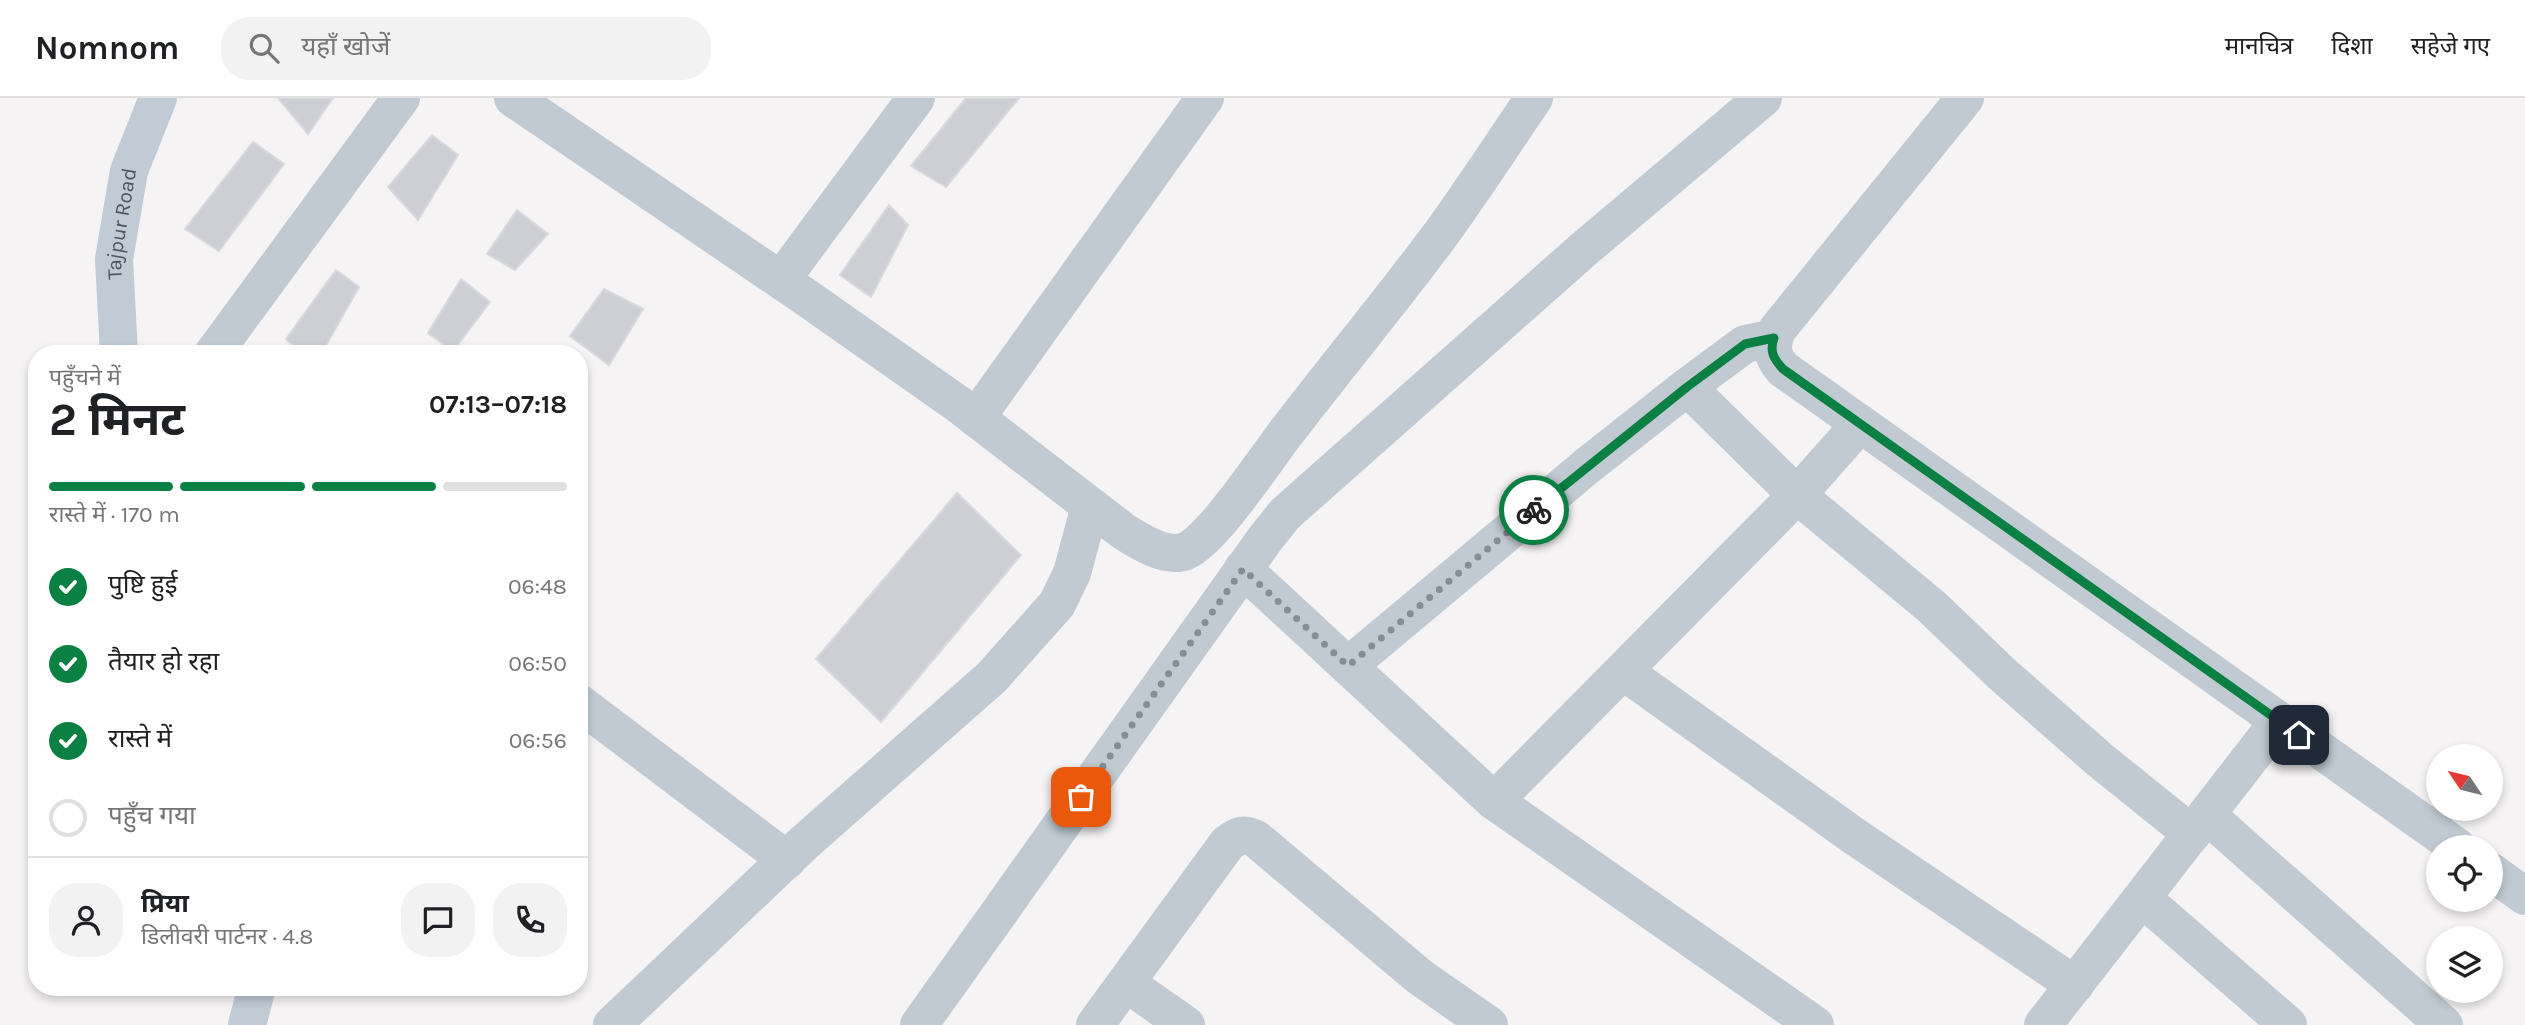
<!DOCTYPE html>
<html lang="hi">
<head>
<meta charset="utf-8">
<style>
	body { margin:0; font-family:Karla,"Noto Sans Devanagari",sans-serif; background:#f2f2f2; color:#202124; height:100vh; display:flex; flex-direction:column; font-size:26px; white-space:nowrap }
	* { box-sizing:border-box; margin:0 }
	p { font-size:23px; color:#757577 }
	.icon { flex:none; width:38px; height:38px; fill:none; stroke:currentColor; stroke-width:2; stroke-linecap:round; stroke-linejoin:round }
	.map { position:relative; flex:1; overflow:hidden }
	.side { position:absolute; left:28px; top:247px; width:560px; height:651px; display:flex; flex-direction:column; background:#fff; border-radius:28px; box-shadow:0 4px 10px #0003 }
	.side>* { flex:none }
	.needle { width:46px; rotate:305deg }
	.buttons { position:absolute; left:2426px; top:646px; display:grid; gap:14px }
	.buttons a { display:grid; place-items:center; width:77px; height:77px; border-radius:50%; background:#fff; box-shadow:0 4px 10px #0003; font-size:35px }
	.pin { position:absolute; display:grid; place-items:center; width:60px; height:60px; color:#fff; margin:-30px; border-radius:14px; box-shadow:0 4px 10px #0006 }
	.courier { position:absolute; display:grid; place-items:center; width:70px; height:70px; margin:-35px; border:5px solid #0b8043; border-radius:50%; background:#fff; color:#222; box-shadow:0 2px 9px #0007 }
	.head em { font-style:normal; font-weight:700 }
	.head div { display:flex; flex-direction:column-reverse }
	.head { display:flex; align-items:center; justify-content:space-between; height:119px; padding:0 21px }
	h1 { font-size:46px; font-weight:700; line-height:52px }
	.bar { display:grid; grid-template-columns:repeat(4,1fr); gap:10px 7px; align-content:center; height:84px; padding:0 21px }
	.bar i { height:9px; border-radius:5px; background:#e0e0e0 }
	.bar .selected { background:#0b8043 }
	.bar p { grid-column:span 4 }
	.line { display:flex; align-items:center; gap:18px; padding:0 21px; border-top:2px solid #e0e0e0 }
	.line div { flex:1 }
	.round { display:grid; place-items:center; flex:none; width:74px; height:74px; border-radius:28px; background:#f2f2f2 }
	ol { padding:0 21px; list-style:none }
	li { display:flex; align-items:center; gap:21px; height:77px }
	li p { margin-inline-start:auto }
	li .icon { padding:7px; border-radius:50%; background:#0b8043; color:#fff; stroke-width:4 }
	li:last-child { color:#757577 }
	li i { width:38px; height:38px; border:4px solid #e0e0e0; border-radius:50% }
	header { display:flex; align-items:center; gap:42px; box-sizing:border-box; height:98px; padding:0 35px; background:#fff; border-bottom:2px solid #e0e0e0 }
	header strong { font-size:33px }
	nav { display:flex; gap:38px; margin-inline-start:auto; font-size:24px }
	.search { width:490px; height:63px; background:#f2f2f2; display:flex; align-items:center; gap:18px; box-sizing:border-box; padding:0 24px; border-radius:28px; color:#757577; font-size:26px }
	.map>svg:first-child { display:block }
</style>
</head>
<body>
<header>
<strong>Nomnom</strong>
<div class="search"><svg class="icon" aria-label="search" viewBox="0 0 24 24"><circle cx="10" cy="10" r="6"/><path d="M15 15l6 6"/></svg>यहाँ खोजें</div>
<nav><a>मानचित्र</a><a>दिशा</a><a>सहेजे गए</a></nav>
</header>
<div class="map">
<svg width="2525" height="927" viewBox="0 0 2525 927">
	<rect width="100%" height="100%" fill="#f5f3f3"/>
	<g fill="#cdcfd5" stroke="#d7d9de" stroke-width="2">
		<path d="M278,0H333L308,36Z"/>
		<path d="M966,0H1019L946,89L911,68Z"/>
		<path d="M432,37L458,57L418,122L388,89Z"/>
		<path d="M253,44L284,66L219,153L185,131Z"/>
		<path d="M889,107L908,127L871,199L840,177Z"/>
		<path d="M517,112L548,136L515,172L487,156Z"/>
		<path d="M336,172L359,189L321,256H303L286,241Z"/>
		<path d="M461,181L490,204L453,253L428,235Z"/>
		<path d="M604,191L643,211L609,267L570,238Z"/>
		<path d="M957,395L1021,457L881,624L816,561Z"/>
	</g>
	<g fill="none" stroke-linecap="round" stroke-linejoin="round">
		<g stroke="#c1cad2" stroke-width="38">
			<path d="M513,0L807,200L958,306L1123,433C1139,443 1166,461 1186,453C1213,441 1265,362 1285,336C1334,272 1386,209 1435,144C1470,97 1501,48 1534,0"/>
			<path d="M1965,0L1777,232C1771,249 1771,257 1783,271L2457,749"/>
			<path d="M781,182L916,0"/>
			<path d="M213,256L401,0"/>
			<path d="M1687,289L1797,397L1932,509L2001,575L2100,662L2192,736"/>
			<path d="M976,320L1205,0"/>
			<path d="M1243,471L1494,703L1815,927"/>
			<path d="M1348,568L1587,368L1687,289L1745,246L1774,240"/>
			<path d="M1623,573L1854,738L2075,887"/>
			<path d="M579,605L787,762"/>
			<path d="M1494,703L1797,397L1860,326"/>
			<path d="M2207,717L2444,927"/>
			<path d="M2490,773L2525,798"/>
			<path d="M2142,800L2288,927"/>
			<path d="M1126,885L1186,927"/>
			<path d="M612,927L805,744L992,579L1057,506L1072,475L1090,408"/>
			<path d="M919,927L1265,441L1285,416L1584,151L1763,0"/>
			<path d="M1095,927L1227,746C1238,737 1243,735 1256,741L1420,879L1489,927"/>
			<path d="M2043,927L2279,623"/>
		</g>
		<g stroke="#c1cbd6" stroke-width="38">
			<path id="s1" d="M119,256L114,161L129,73L158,0"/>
			<path d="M247,927L257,889"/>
		</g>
	</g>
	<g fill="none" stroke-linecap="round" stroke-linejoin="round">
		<path stroke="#868d94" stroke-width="7" stroke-dasharray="0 12.6" d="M1081,699L1243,471L1348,568L1534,412"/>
		<path stroke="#0b8043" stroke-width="9" d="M1534,412L1687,289L1745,246L1774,240C1769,254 1774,261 1783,271L2299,637"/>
	</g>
	<g text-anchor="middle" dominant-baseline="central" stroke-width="6" stroke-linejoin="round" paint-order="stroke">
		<g font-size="21" fill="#4a5661" stroke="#fff">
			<text stroke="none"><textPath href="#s1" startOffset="131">Tajpur Road</textPath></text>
		</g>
	</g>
</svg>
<div class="buttons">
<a><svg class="needle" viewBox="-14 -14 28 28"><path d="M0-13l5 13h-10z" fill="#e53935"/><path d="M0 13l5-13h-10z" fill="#757577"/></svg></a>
<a><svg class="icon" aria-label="locate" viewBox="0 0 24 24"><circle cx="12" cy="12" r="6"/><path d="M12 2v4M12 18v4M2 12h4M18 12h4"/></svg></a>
<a><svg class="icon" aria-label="layers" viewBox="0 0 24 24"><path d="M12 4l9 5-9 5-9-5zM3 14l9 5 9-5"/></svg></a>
</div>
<div class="pin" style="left:1081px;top:699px;background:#ea580c"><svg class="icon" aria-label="bag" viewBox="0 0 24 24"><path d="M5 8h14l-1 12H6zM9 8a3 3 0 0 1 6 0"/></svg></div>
<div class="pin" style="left:2299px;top:637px;background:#1f2937"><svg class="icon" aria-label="home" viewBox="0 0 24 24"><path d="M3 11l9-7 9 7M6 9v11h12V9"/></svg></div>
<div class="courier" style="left:1534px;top:412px"><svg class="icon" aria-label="bike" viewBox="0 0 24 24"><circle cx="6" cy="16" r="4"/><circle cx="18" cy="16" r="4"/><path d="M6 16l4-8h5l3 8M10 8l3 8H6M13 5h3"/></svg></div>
<section class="side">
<div class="head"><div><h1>2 मिनट</h1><p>पहुँचने में</p></div><em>07:13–07:18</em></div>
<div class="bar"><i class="selected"></i><i class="selected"></i><i class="selected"></i><i></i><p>रास्ते में · 170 m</p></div>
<ol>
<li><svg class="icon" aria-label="check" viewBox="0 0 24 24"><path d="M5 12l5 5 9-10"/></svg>पुष्टि हुई<p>06:48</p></li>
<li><svg class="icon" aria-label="check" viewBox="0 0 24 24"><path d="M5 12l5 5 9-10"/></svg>तैयार हो रहा<p>06:50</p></li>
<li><svg class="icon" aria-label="check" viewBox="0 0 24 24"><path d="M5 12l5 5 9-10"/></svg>रास्ते में<p>06:56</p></li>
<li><i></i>पहुँच गया</li>
</ol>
<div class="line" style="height:126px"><a class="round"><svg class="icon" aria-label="person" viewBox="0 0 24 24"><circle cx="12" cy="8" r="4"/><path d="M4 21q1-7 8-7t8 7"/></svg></a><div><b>प्रिया</b><p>डिलीवरी पार्टनर · 4.8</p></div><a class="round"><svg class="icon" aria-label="chat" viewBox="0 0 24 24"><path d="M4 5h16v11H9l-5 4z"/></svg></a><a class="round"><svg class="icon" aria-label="phone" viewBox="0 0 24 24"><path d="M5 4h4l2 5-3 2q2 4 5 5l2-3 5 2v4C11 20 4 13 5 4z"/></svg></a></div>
</section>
</div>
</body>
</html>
